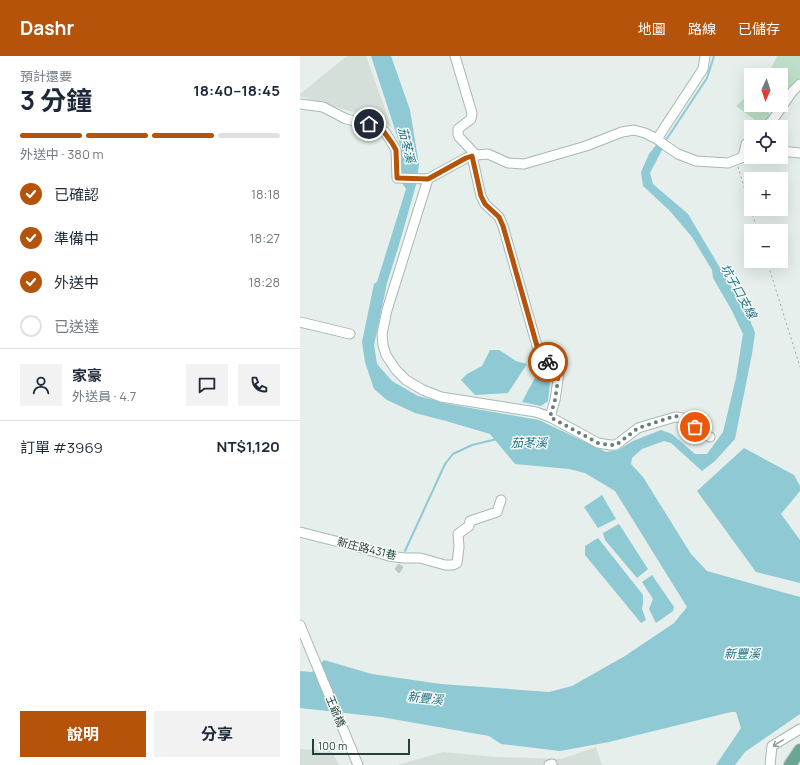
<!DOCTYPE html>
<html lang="zh-TW">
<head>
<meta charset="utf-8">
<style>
	body { margin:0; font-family:Manrope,"Noto Sans TC",sans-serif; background:#f2f2f3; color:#1f2937; height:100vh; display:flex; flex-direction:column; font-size:15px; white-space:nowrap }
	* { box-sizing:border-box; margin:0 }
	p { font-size:13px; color:#747a83 }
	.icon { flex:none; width:22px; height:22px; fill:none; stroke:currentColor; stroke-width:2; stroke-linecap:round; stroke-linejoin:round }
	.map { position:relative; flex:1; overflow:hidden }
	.sheet { display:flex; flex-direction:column; background:#fff; width:300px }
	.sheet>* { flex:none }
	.needle { width:26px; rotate:183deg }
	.buttons { position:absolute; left:444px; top:12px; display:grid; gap:8px }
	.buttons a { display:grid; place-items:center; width:44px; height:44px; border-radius:0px; background:#fff; box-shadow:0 4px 16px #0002; font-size:20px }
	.scale { position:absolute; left:12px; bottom:10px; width:98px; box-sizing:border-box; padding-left:4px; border:2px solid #24423a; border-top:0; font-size:11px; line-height:14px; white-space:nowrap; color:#24423a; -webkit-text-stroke:3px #f7fbf9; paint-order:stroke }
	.pin { position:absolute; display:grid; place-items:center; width:34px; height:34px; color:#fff; margin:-17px; border:2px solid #fff; border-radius:50%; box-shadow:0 1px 4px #0007 }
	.courier { position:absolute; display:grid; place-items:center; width:40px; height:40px; margin:-20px; border:3px solid #b45309; border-radius:50%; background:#fff; color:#222; box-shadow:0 1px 5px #0007 }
	.summary em { font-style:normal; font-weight:700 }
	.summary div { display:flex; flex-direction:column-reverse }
	.summary { display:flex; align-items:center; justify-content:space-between; height:68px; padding:0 20px }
	h1 { font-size:26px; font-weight:700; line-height:30px }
	.bar { display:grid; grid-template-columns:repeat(4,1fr); gap:6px 4px; align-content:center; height:48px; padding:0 20px }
	.bar i { height:5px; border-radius:3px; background:#e0e1e3 }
	.bar .on { background:#b45309 }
	.bar p { grid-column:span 4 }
	.line { display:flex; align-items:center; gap:10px; padding:0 20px; border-top:1px solid #e0e1e3 }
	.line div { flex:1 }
	.round { display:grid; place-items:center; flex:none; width:42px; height:42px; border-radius:0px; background:#f2f2f3 }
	ol { padding:0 20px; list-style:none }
	li { display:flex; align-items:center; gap:12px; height:44px }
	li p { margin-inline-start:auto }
	li .icon { padding:4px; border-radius:50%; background:#b45309; color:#fff; stroke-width:4 }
	li:last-child { color:#747a83 }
	li i { width:22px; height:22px; border:2px solid #e0e1e3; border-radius:50% }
	.primary-button { display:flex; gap:8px; margin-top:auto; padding:8px 20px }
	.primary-button a { flex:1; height:46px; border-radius:0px; background:#b45309; color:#fff; font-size:16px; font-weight:700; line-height:46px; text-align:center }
	.primary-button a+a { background:#f2f2f3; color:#1f2937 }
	header { display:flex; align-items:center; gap:24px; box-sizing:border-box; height:56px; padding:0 20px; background:#b45309; color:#fff }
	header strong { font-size:19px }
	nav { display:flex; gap:22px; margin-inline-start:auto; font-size:14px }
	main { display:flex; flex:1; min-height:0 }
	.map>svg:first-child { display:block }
</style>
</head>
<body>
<header>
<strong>Dashr</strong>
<nav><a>地圖</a><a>路線</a><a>已儲存</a></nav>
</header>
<main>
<section class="sheet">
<div class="summary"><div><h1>3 分鐘</h1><p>預計還要</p></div><em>18:40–18:45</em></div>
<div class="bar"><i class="on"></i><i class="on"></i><i class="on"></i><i></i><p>外送中 · 380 m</p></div>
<ol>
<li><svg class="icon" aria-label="check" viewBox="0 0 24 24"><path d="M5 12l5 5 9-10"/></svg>已確認<p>18:18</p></li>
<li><svg class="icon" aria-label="check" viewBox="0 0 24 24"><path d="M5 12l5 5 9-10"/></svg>準備中<p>18:27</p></li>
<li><svg class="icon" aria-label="check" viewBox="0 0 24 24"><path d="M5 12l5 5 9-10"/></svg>外送中<p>18:28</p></li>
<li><i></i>已送達</li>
</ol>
<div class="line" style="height:72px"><a class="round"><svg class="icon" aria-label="person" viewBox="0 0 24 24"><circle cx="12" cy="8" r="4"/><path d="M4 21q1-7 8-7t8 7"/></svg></a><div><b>家豪</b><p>外送員 · 4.7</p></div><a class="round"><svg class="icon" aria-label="chat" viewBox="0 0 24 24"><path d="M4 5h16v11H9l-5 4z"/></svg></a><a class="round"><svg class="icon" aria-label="phone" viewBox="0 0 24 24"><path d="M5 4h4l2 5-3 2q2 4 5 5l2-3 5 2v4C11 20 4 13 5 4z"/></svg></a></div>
<div class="line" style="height:52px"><div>訂單 #3969</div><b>NT$1,120</b></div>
<div class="primary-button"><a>說明</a><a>分享</a></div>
</section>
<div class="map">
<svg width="500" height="709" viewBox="0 0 500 709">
	<rect width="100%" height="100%" fill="#e6efeb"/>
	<g fill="#d4dfda">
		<path d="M47,0H66L92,72L73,60L49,55L0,40V38Z"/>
		<path d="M296,691L302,709H97L143,696L197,701L261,703Z"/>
		<path d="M0,693L32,695L39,709H0Z"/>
	</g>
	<g fill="#bfe0c8">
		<path d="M477,0H500V24L481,47V19H468Z"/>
		<path d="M451,36V49H471L466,54L472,61L463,70L436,50Z"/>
	</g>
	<g fill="#8ec9d4">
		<path d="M71,0H91L110,54L119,109L116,129L99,189L87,227L74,289L77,308L92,325L118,340L148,348L239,364L306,396L318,394L333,385L361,374L372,378L395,398H407L423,376L436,322L443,278L431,253L413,222L412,214L392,181L369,154L343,130L341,116L349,98L356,89L363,92L350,117L353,128L388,158L448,259L455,277L452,298L435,383L415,405L402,415L371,387L364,385L342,393L332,402L331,408L343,421L391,498L407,515L500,541V658L445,696L435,709H416L441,672L436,656H431L309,686L260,695L201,688L189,680L81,661L0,652V615L12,616L24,604L72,618L141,628L249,636L272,630L325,600L374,567L387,551L315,435L285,417L269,413L215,408L190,378L146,365L115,357L87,344L74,333L65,306L62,286L74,228L77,226L106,133L102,127L101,92Z"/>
		<path d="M190,294H199L216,305L227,308L208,337L175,339L161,324L167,318L182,310Z"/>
		<path d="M244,314C253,320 249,335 248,345L241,350L222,346L238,316Z"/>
		<path d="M444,392L494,419L500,430V435L481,458L500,484V527L456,516L397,435Z"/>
		<path d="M302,439L316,463L298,472L284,451Z"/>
		<path d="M319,468L348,513L337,522L305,484L303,477Z"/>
		<path d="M298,482L343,539V547L342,553L346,564L341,567L285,499V490Z"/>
		<path d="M352,519L374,551L373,555L356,567L349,553L353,543L342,526Z"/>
	</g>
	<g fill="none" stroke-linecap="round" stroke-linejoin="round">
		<g stroke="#8ec9d4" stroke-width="2">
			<path d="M365,85L370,78L407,22L414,0"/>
			<path d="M105,495L145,408L153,398L172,389L197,383"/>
		</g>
	</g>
	<g fill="#bbcac4" stroke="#b8c9c2">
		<path d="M471,51L477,56L474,58L469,54Z"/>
		<path d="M99,508L103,511L99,517L95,513Z"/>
	</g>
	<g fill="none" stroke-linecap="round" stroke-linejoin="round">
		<g stroke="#a8b8b2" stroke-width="11">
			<g id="minor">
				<path d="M155,0L172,57L171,63L158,73V78L159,81L176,99"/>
				<path d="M0,48L23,51L46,63L69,68L80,72L85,76L92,87L96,94L97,122L128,123"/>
				<path d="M466,71L472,65L492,36L500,28"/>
				<path d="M357,83L403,13L405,0"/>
				<path d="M481,95L500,97"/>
				<path d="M172,100L181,140L185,148L199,161L203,170L239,297L257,314L259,317L255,344L250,361"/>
				<path d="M443,101L446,88L451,84"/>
				<path d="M0,266L50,278"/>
				<path d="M410,381L402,377L383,362L375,361L338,372L316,389H310L298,387L250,361L236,356L141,341L123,334L106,324L96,314L86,299L83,289L82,278L87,254L128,123L166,102L176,99L188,98L208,107L224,108L286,90L322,76L334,74L345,77L357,83L366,90L378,98L396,105L428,107L451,98"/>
				<path d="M0,476L55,490L89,500L104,502H120L145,509H153L157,507L159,491L158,478L169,470L170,465L197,456L201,444"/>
				<path d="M0,569L58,709"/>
				<path d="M249,709L252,708"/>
				<path d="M470,709L472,690L500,673"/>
			</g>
		</g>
		<g stroke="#c2cac8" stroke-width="14">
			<path id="major" d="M490,709L500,694"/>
		</g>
		<g stroke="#86b3a5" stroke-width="1" stroke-dasharray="2 3" stroke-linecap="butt">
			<path d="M438,111L451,153"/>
			<path d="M451,154L458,175"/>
			<path d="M467,205L500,311"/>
		</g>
		<use href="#minor" stroke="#fff" stroke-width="9"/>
		<use href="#major" stroke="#6aa596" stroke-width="12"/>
	</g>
	<defs><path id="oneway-shaft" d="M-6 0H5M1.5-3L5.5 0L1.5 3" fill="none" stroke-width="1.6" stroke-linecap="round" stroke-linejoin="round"/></defs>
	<use stroke="#92a09c" href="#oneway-shaft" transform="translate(478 687) rotate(148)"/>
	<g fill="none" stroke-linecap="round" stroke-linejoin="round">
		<path stroke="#687f78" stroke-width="4" stroke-dasharray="0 7.2" d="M248,306L257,314L259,317L255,344L250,361L298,387L310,389H316L338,372L375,360L383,362L395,371"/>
		<path stroke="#b45309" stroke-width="5" d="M69,68L80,72L84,76L92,87L96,94L97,122L128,123L166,102L172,100L181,140L185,148L199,161L203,170L239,297L248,306"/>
	</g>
	<g text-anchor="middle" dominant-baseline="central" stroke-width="3" stroke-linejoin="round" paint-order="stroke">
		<g font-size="11" fill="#24423a" stroke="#f7fbf9">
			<text transform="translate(67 492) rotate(14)">新庄路431巷</text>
			<text transform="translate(36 655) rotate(68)">王爺橋</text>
		</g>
		<g font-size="12" font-style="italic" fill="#1c6f80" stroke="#f7fbf9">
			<text transform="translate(107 89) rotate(77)">茄苳溪</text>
			<text transform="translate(439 235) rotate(61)">坑子口支線</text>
			<text x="229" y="386">茄苳溪</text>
			<text x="442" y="597">新豐溪</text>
			<text transform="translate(125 642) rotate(6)">新豐溪</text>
		</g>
	</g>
</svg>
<div class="buttons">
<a><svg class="needle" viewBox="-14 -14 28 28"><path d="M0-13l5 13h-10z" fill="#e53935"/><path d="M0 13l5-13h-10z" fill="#747a83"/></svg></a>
<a><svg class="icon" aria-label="locate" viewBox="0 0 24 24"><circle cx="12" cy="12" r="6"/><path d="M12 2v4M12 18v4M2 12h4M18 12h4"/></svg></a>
<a>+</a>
<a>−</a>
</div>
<div class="scale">100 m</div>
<div class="pin" style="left:395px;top:371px;background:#ea580c"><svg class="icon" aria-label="bag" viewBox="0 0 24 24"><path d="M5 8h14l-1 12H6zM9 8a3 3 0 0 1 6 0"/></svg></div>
<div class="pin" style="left:69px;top:68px;background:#1f2937"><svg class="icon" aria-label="home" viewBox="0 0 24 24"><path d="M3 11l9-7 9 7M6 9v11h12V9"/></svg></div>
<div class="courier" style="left:248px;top:306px"><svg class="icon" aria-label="bike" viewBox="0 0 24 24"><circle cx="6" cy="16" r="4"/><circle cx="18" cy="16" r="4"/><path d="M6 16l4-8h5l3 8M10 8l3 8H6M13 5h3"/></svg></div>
</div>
</main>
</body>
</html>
